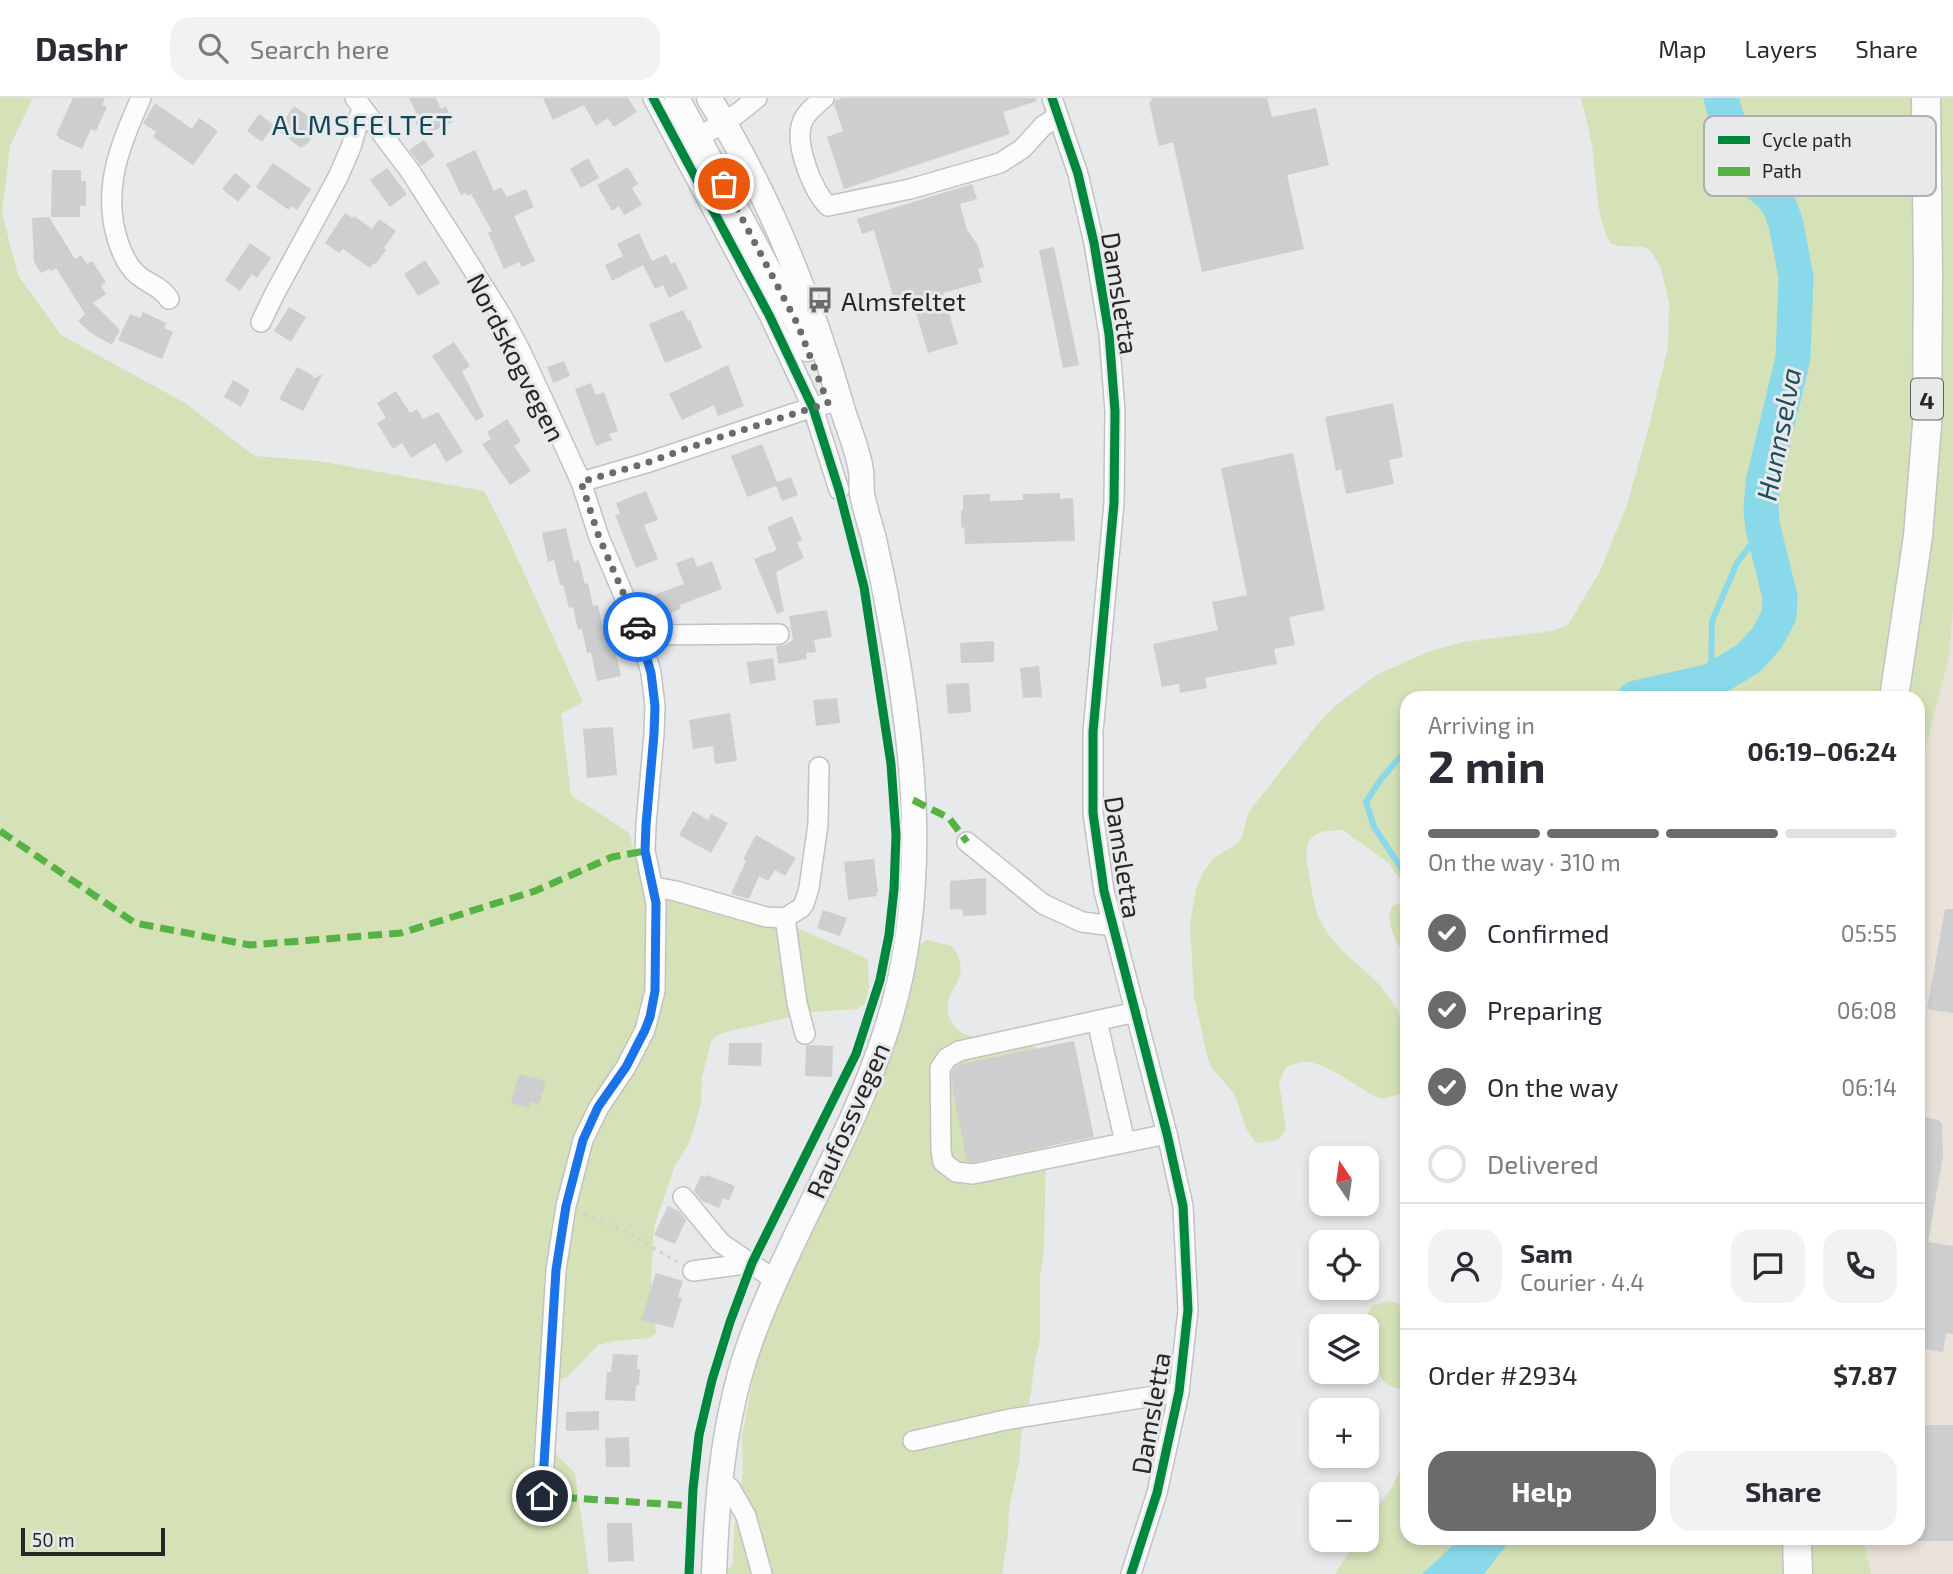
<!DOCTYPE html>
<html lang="en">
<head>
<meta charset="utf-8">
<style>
	body { margin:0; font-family:"Exo 2",sans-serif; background:#f2f2f3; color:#2b2b33; height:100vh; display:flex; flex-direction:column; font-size:26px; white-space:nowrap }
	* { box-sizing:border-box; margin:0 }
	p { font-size:23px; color:#7c7c81 }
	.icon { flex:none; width:38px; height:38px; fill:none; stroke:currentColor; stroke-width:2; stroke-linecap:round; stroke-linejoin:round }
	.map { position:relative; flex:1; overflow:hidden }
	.sheet { position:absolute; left:1400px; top:593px; width:525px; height:854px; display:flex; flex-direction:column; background:#fff; border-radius:21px; box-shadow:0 4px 10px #0003 }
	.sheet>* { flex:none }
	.needle { width:46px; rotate:347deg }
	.fabs { position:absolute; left:1309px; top:1048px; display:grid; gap:14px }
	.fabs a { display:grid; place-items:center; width:70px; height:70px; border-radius:14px; background:#fff; box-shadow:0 4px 10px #0003; font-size:35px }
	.scale { position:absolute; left:21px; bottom:18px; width:144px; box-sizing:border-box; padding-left:7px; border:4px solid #262727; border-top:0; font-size:19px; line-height:24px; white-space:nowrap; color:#262727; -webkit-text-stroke:5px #e7e9eb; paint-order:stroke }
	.pin { position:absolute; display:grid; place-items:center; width:60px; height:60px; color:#fff; margin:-30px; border:4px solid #fff; border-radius:50%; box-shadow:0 2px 7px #0007 }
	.courier { position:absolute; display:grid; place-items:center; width:70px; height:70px; margin:-35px; border:5px solid #1a73e8; border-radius:50%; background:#fff; color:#222; box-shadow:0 2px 9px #0007 }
	.headline em { font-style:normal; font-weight:700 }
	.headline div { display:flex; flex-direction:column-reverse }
	.headline { display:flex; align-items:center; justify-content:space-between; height:119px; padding:0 28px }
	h1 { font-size:46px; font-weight:700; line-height:52px }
	.bar { display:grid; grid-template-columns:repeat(4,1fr); gap:10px 7px; align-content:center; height:84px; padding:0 28px }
	.bar i { height:9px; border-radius:5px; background:#e1e1e2 }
	.bar .on { background:#6a6b6b }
	.bar p { grid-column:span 4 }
	.line { display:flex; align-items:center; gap:18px; padding:0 28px; border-top:2px solid #e1e1e2 }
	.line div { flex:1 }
	.round { display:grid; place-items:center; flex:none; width:74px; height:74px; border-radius:21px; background:#f2f2f3 }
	ol { padding:0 28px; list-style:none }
	li { display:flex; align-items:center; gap:21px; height:77px }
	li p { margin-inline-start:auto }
	li .icon { padding:7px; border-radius:50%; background:#6a6b6b; color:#fff; stroke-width:4 }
	li:last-child { color:#7c7c81 }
	li i { width:38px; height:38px; border:4px solid #e1e1e2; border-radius:50% }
	.cta { display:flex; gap:14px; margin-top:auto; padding:14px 28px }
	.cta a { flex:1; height:80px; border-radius:21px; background:#6a6b6b; color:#fff; font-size:28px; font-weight:700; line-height:80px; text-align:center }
	.cta a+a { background:#f2f2f3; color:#2b2b33 }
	header { display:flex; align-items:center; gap:42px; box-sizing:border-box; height:98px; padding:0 35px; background:#fff; border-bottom:2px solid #e1e1e2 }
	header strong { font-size:33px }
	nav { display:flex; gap:38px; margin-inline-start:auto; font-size:24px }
	.search { width:490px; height:63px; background:#f2f2f3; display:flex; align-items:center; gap:18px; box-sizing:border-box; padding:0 24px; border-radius:21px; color:#7c7c81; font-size:26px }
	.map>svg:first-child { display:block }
</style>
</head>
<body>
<header>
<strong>Dashr</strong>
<div class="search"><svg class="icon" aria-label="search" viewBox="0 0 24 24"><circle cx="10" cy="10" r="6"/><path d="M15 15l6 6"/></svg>Search here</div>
<nav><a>Map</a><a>Layers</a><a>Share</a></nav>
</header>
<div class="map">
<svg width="1953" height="1476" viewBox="0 0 1953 1476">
	<rect width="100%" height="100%" fill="#e8e9ea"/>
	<path fill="#e9e2d8" d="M1953,511V1476H1871L1863,1440H1918V717L1923,661L1949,557Z"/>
	<g fill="#d5e2b7">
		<path d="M0,0H33L10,48L2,115L18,177L61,237L185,305L255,358L319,363L484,393L503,429L583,604L561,616L571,697L629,735L638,769L650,783L779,822L868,861L869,889L865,906L857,911L812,914L726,934L717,937L711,944L702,979L701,1005L694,1030L688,1047L674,1070L654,1129L651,1182L656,1235L650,1240L615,1243L598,1247L567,1279L551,1284L548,1341L557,1357L575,1375L589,1476H0Z"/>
		<path d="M1581,0H1953V511L1949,557L1923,661L1918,717V600H1407V783L1403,786L1390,766L1343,732C1335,733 1323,732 1317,736C1303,742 1306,763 1309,775C1312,790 1313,809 1320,822C1337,858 1378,875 1396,910C1410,937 1407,965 1407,994L1383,1001L1374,998C1356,988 1328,966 1308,964C1300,963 1293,967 1286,969L1279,985L1286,1031L1281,1039L1273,1043L1256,1045L1246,1030L1235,997L1212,970L1208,962L1194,898L1190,827L1196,791L1203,774L1214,760L1236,746L1242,740L1248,715L1316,628L1335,608L1378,576L1428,554L1463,544L1552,533L1568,527L1600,473L1627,407L1649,328L1668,249L1669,205L1661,170L1652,155L1645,149L1619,148L1610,145C1595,116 1597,79 1592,48C1589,32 1585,16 1581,0Z"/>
		<path d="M1404,803L1407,806V860C1397,846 1384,825 1392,808Z"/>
		<path d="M927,842L952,848C975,881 945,888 948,913C954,951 1004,938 1030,947C1038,950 1046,957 1053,962L1056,1005L1046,1051L1044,1152L1040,1178V1241L1034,1268L1031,1295L1021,1338L1019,1365L1009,1410L1008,1437L1002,1476H725L733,1465L734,1429L743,1375L742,1339L755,1269L773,1217L816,1116L864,1027L904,908L920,846Z"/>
		<path d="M1389,1203L1397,1205L1407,1212V1293C1395,1290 1386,1289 1379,1277L1367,1225V1216L1372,1208Z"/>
		<path d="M1407,1358V1440H1461L1422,1476H1335L1357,1442H1367V1427L1394,1385Z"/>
		<path d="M1512,1440H1863L1871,1476H1484Z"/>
	</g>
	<path fill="#8ad9eb" d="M1461,1440H1512L1484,1476H1422Z"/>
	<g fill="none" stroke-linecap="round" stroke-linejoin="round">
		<g stroke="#8ad9eb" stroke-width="6">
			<path d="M1711,583L1712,523L1737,465L1763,430"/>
			<path d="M1407,651L1381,681L1366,704L1374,729L1407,779"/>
		</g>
		<path stroke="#8ad9eb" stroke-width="35" d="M1635,600L1711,583L1749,560L1767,540L1779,517L1780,499L1763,430L1761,412L1763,385L1793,260L1796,179L1786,126L1780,109L1770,95L1742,74L1721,0"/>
	</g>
	<g fill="#cdcecf">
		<path d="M73,0H105L102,7L107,9L96,33L91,31L82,51L58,40L59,38L56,37Z"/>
		<path d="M409,0H436L441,11L446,8L453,24L422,38L413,19L417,17Z"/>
		<path d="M543,0H628L637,14L614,29L608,20L596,28L584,7L553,22Z"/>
		<path d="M843,0H1036L1037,3L1003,14L1010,36L844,91L827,39L843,33L834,6L836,2Z"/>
		<path d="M1151,0H1267L1272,19L1316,10L1329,67L1287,77L1304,151L1202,174L1173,44L1159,48L1149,4L1152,3Z"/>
		<path d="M155,5L192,31L199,20L218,33L193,67L153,39L156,34L143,25Z"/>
		<path d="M294,8L321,27L307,46L301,50L277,32Z"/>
		<path d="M259,16L274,27L262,44L247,33Z"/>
		<path d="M424,42L435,58L421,68L409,52Z"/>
		<path d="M475,52L494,93L501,89L507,99L526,91L534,109L514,118L535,163L522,169L519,164L504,171L488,135L492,133L471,96L467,98L466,95L461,97L446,66Z"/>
		<path d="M588,60L599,80L581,90L570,71Z"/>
		<path d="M273,65L311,91L297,112L291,108L289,112L256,89Z"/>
		<path d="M628,69L638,86L632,90L642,107L624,117L619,108L612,113L597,87Z"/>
		<path d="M387,70L407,96L390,109L370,82Z"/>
		<path d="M52,72H81V83H86V108H80V119H51Z"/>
		<path d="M235,75L251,88L238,104L222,91Z"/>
		<path d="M972,86L977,101L960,106L967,132L978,147L984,169L978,171L982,184L943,195L958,246L928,255L913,204L896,209L874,132L862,136L857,121Z"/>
		<path d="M345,115L352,120L354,118L372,131L379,121L396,133L384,150L386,152L376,166L374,165L370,170L343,151L339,155L325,145Z"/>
		<path d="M49,119L75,161L81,157L87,166L92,163L106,184L101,188L106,196L93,205L120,232L112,247L91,235L78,223L85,216L56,170L51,173L50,171L41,175L34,164L32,120Z"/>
		<path d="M639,135L652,163L666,156L671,166L675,164L688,190L669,200L663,187L655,191L643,167L612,183L605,167L623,158L617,146Z"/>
		<path d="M250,145L271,160L257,180L252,176L240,193L225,182Z"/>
		<path d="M1054,149L1079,267L1063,270L1039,152Z"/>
		<path d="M425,162L440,185L418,198L404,176Z"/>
		<path d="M289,209L306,219L291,244L274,233Z"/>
		<path d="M683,212L688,223L690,222L702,250L665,265L649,226Z"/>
		<path d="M143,214L166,225L164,230L173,234L162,261L118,242L130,216L140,220Z"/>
		<path d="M454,244L470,268L462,273L484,318L476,323L432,258Z"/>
		<path d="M564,263L570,278L553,285L547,269Z"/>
		<path d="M728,267L744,308L718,318L714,307L682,322L669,296Z"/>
		<path d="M297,269L314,278L312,281L323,276L303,313L279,301Z"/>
		<path d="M233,282L250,292L241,309L224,299Z"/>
		<path d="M591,285L596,297L604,294L618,333L609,336L612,342L596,348L575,291Z"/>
		<path d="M396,293L410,315L417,311L423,321L438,314L463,354L446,364L435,345L411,360L402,345L393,351L377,325L386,320L377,305Z"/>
		<path d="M1393,305L1403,359L1389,362L1394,386L1346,396L1341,371L1336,373L1325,319Z"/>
		<path d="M507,321L521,343L514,348L531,373L510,387L482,346L491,341L487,334Z"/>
		<path d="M762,346L777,384L791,379L798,397L782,403L776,388L747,399L731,358Z"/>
		<path d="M1293,355L1325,512L1289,519L1295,547L1274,551L1277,566L1205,580L1207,590L1180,595L1179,586L1162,589L1153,546L1218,532L1212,504L1247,497L1221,370Z"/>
		<path d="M646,393L658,422L644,427L658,461L636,470L615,417L620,416L616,405Z"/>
		<path d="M1060,395V401L1073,400L1075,443L965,446L964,429L961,430V413L963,412V397L990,396V403L1023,402V396Z"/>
		<path d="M792,418L802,442L797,444L804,460L776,474L784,513L777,516L754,461L777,452L767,429Z"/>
		<path d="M566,430L574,464L579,462L585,486L588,485L593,508L598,507L603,531L606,530L612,553L615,552L621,578L597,583L591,554L587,555L582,531L578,532L573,509L569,510L563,487H560L554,462L548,464L542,435Z"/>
		<path d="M693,459L697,469L712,463L722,491L680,507L681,511L659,520L651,498L684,486L676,465Z"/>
		<path d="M827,512L832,539L814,542L816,554L806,555L807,561L778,566L776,548L785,547L793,542L789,518Z"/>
		<path d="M994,543V564L961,565L960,545Z"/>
		<path d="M773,560L776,582L750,586L747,564Z"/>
		<path d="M1039,568L1042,599L1023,600L1020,570Z"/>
		<path d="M969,585L971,614L948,616L946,586Z"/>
		<path d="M837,600L840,625L816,628L813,602Z"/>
		<path d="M730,615L737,663L715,666L713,648L693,651L689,622Z"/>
		<path d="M613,629L617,677L587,680L583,631Z"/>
		<path d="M693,713L708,722L711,716L728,725L711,755L679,737Z"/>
		<path d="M756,737L796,760L785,778L775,772L768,783L759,778L749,801L731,796L746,763L743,761Z"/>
		<path d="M874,761L878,794H876L877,798L848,802L844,764Z"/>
		<path d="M986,780V817L963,818V812L950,811V783Z"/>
		<path d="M1945,811H1953V915L1927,911Z"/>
		<path d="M823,812L847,820L840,838L817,830Z"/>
		<path d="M1074,943L1094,1039L972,1064L967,1063L953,993L952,974L956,969L961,966Z"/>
		<path d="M729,945H762L761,968L728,967Z"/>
		<path d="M809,947L833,948L832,979L805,978L806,948Z"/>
		<path d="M519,976L546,983L539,1007L531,1004L529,1010L511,1005Z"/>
		<path d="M1918,1018L1939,1022L1940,1025H1942L1943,1058L1928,1144L1953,1148V1236L1946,1235L1943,1254L1918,1250V1167L1920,1154H1918Z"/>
		<path d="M701,1077L706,1079L707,1077L735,1088L729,1103L723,1100L719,1110L702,1103L694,1093Z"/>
		<path d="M668,1108L680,1114L686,1122L675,1146L654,1137Z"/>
		<path d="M656,1175L683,1183L678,1199L682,1200L673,1230L641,1222Z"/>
		<path d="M613,1256L638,1257L637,1271H640L639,1287H636L635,1303L605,1302L607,1274H611Z"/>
		<path d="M599,1313V1332L566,1333V1314Z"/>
		<rect x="1918" y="1327" width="35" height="116"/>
		<path d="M629,1339L630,1369H606L605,1340Z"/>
		<path d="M607,1425H632L634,1463L608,1464Z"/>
	</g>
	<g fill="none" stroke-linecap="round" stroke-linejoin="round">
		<g stroke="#c2c2c4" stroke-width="22">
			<g id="minor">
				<path d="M141,0C121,44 103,88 116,136C119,148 124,161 132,171C142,185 160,186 169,201"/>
				<path d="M355,0L410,73L462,154L503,220L521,254L581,384L599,439L641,538L651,575L655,608L654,636L646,727L645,753L656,805L655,893L645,932L626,969L599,1009L583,1042L566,1108L556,1172L542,1398"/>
				<path d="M653,0L769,217L813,310L839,392"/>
				<path d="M824,0C816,7 805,15 802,25C794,46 813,93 828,108L910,91L1000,65L1022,51L1043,28L1058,18"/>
				<path d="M1052,0L1078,76L1094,145L1109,236L1115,313L1114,405L1093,634V715L1104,793L1167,1036L1183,1108L1188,1212L1179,1294L1157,1395L1131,1476"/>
				<path d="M699,39L737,16L757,0"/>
				<path d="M261,224L274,197L338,79L351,49L362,10"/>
				<path d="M581,384L646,365L807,311L840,302"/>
				<path d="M641,538L653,537L779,536"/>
				<path d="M967,744L1043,806L1082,824L1113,828"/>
				<path d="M654,789L676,793L766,819L785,820L801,810L804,806L809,790L818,726L819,669"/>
				<path d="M785,820L797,905L805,936"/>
				<path d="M1136,914L959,953L947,960L940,970L941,1052L943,1064L956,1074L973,1076L1167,1036"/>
				<path d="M1097,923L1125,1044"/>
				<path d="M683,1099L721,1145L775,1182"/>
				<path d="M693,1173L752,1165"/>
				<path d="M913,1343L1005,1322L1179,1294"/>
				<path d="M720,1384L730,1390L746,1418L762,1476"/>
			</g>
		</g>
		<g stroke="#c2c2c4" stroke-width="27">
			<g id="major">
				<path d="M677,0L798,227L807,251"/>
				<path d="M709,0C768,94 810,199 841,306C847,328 858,351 861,373C862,381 861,388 862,396C865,411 870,426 874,441C879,464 884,487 888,510C915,649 931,795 886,933C852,1039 791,1135 752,1239C724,1315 717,1396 714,1476"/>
			</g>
		</g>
		<g stroke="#c2c2c4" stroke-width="31">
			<g id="highway">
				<path d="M1894,600L1918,438L1927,327L1928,176L1926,0"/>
				<path d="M1797,1440L1798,1476"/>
			</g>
		</g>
		<path stroke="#d3d3d3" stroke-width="3.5" stroke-dasharray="3.5 5" stroke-linecap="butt" d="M584,1116L625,1133L677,1164"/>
		<use href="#minor" stroke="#fcfcfc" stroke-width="19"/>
		<use href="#major" stroke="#fcfcfc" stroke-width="24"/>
		<use href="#highway" stroke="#fcfcfc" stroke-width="28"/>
		<g stroke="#56b245" stroke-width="7" stroke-dasharray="14 7" stroke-linecap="butt">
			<path d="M913,702L949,720L967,744"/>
			<path d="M0,733L135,825L250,847L401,835L535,793L612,759L645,753"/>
			<path d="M542,1398L693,1408"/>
		</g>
		<g stroke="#e7e9eb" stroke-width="13">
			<g id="cycleway">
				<path d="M653,0L769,217L813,310L839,392L864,489L891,666L896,737L894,791L889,837L880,882L856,956L752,1165L730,1224L712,1282L699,1337L693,1391L689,1476"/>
				<path d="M1052,0L1078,76L1094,145L1109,236L1115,313L1114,405L1093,634V715L1104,793L1167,1036L1183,1108L1188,1212L1179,1294L1157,1395L1131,1476"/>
			</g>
		</g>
		<use href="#cycleway" stroke="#00873e" stroke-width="9"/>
	</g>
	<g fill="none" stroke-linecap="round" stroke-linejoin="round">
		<path stroke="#6a6b6b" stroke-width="7" stroke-dasharray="0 12.6" d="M638,529L599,439L581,384L646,365L711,342L828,305L798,227L724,86"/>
		<path stroke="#1a73e8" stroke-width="9" d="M542,1398L556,1172L566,1108L583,1042L598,1009L626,969L645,932L650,919L655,893L656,805L645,753L646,727L654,636L655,608L651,575L638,529"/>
	</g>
	<defs>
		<g id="bus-bare" transform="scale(2.1)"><path d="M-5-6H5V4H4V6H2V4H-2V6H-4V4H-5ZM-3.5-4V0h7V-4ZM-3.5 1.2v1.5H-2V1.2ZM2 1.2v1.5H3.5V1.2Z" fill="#6a6b6b" stroke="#e7e9eb" stroke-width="2.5" paint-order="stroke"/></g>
	</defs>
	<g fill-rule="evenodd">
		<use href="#bus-bare" x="820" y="202"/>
	</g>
	<g text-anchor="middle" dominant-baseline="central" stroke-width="6" stroke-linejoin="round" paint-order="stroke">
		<rect fill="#e7e9eb" stroke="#606162" stroke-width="2" x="1911" y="280.5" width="32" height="41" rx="5"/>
		<g font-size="24" font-weight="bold" fill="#262727">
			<text x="1927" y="301">4</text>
		</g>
		<g font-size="26" fill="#262727" stroke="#e7e9eb">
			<text transform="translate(1121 195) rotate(81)">Damsletta</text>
			<text transform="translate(517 259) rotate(63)">Nordskogvegen</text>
			<text transform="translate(1124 759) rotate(81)">Damsletta</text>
			<text transform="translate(847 1022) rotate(-66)">Raufossvegen</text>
			<text transform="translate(1150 1315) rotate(-80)">Damsletta</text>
		</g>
		<g font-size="26" fill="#262727" stroke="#e7e9eb" text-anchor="start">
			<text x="841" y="202">Almsfeltet</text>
		</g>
		<g font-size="28" letter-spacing="2" fill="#134758" stroke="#e7e9eb">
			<text x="363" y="26">ALMSFELTET</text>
		</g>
		<g font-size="28" font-style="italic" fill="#1e4f5a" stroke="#e7e9eb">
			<text transform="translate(1778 336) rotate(-79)">Hunnselva</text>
		</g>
	</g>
	<rect x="1704" y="18" width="232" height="80" rx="10" fill="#e7e9eb" stroke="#adafb0" stroke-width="2"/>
	<rect x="1718" y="38" width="32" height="8" fill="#00873e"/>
	<rect x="1718" y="69" width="32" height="9" fill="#56b245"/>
	<g font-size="19" fill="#262727">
		<text x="1762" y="49">Cycle path</text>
		<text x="1762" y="80">Path</text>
	</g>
</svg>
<div class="fabs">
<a><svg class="needle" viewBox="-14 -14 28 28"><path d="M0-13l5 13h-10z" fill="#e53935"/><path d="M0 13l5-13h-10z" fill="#7c7c81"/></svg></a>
<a><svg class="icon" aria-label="locate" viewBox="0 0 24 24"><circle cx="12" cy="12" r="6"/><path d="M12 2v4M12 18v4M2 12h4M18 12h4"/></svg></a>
<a><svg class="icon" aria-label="layers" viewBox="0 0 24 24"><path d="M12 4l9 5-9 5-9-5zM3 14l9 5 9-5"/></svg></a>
<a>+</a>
<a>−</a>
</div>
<div class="scale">50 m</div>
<div class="pin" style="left:724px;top:86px;background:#ea580c"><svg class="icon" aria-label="bag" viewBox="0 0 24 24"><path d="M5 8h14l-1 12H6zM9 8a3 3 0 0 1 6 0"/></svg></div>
<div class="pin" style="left:542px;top:1398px;background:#1f2937"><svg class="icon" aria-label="home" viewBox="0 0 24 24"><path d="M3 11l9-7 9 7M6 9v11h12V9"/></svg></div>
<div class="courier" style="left:638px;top:529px"><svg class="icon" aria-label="car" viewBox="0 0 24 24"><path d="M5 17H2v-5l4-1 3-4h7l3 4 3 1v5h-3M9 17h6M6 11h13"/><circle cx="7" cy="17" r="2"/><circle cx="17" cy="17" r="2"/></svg></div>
<section class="sheet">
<div class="headline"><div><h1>2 min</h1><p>Arriving in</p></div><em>06:19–06:24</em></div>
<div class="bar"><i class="on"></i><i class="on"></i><i class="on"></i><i></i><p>On the way · 310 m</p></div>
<ol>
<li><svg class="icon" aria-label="check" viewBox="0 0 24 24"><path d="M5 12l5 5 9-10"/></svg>Confirmed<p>05:55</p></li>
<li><svg class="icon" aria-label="check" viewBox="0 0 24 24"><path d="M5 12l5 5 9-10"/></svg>Preparing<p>06:08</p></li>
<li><svg class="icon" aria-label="check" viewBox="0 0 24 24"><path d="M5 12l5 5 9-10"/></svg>On the way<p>06:14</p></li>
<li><i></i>Delivered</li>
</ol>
<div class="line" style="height:126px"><a class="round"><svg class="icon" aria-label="person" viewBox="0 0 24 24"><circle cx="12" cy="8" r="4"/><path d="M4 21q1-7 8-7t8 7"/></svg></a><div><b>Sam</b><p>Courier · 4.4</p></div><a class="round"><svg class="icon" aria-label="chat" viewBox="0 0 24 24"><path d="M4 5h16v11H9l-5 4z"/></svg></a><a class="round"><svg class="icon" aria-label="phone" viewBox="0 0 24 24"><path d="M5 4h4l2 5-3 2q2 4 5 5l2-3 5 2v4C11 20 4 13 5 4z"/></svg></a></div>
<div class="line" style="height:91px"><div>Order #2934</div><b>$7.87</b></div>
<div class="cta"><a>Help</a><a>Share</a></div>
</section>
</div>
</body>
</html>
